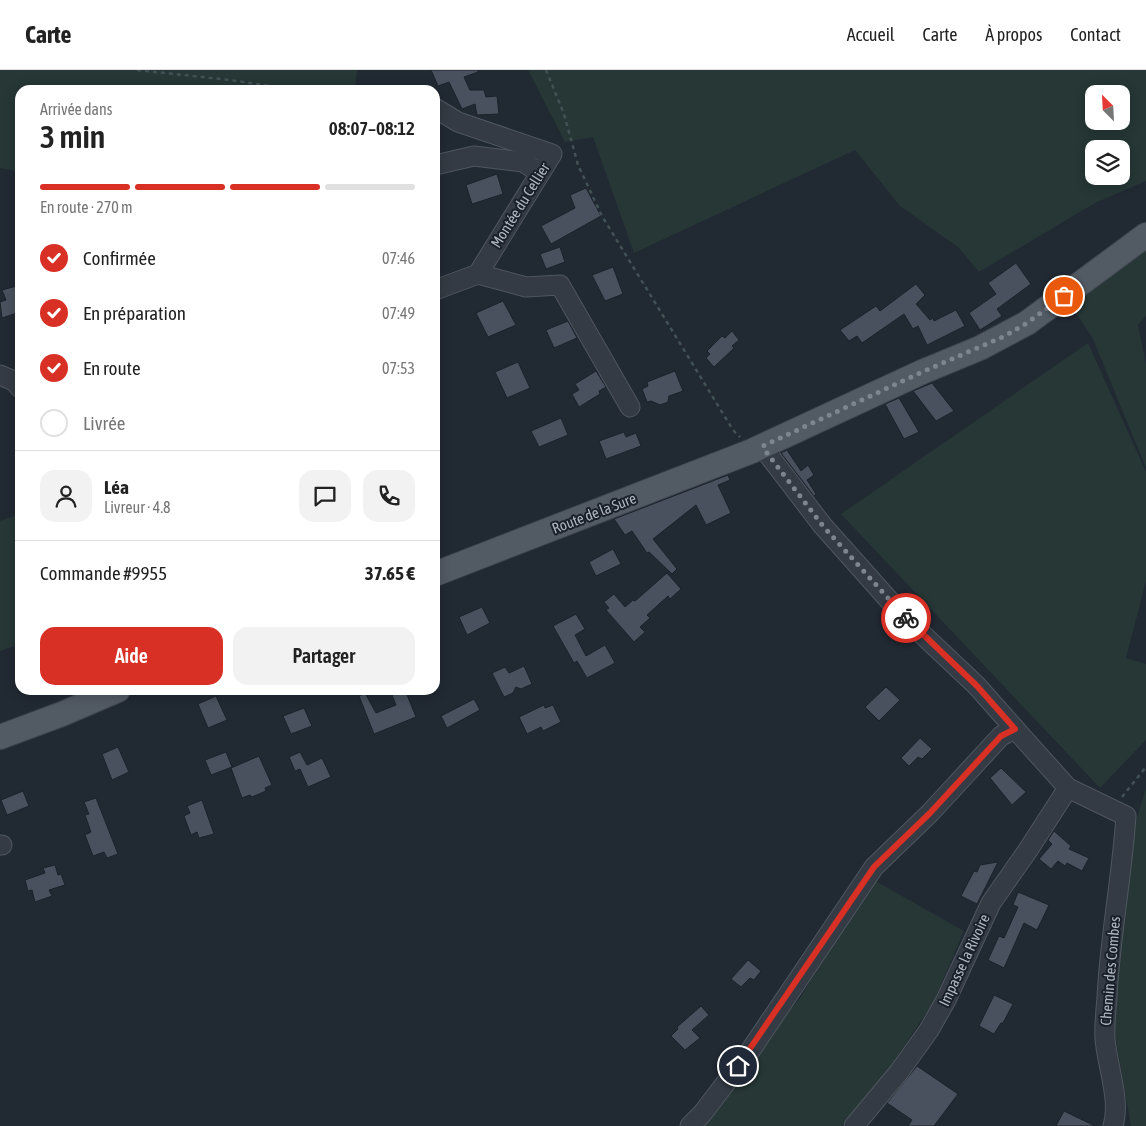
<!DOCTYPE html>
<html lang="fr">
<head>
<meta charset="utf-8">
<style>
	body { margin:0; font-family:"Asap Condensed",sans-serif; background:#f2f2f2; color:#222; height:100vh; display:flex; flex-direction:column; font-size:19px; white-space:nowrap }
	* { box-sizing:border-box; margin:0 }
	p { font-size:16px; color:#767676 }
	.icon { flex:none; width:28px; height:28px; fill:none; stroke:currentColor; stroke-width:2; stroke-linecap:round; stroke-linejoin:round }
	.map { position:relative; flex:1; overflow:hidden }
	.drawer { position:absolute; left:15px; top:15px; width:425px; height:610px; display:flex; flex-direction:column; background:#fff; border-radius:15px; box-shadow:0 2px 12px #0003 }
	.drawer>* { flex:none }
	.needle { width:32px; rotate:336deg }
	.fabs { position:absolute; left:1085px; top:15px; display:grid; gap:10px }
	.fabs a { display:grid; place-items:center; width:45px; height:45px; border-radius:10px; background:#fff; box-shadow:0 2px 12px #0003; font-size:25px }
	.pin { position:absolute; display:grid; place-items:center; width:42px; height:42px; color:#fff; margin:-21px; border:2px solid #fff; border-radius:50%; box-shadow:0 1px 5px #0007 }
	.courier { position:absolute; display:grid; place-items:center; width:50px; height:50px; margin:-25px; border:4px solid #d93025; border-radius:50%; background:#fff; color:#222; box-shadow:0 1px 6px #0007 }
	.head em { font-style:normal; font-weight:600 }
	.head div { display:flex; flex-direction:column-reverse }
	.head { display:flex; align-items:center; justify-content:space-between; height:85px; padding:0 25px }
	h1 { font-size:32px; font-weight:600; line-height:38px }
	.bar { display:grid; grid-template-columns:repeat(4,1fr); gap:8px 5px; align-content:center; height:60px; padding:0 25px }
	.bar i { height:6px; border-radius:4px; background:#e0e0e0 }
	.bar .on { background:#d93025 }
	.bar p { grid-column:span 4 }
	.line { display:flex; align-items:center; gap:12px; padding:0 25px; border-top:1px solid #e0e0e0 }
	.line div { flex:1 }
	.round { display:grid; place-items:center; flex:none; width:52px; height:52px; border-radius:15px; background:#f2f2f2 }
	ol { padding:0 25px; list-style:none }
	li { display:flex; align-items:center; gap:15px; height:55px }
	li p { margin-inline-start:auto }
	li .icon { padding:5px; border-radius:50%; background:#d93025; color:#fff; stroke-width:4 }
	li:last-child { color:#767676 }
	li i { width:28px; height:28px; border:2px solid #e0e0e0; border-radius:50% }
	.cta { display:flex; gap:10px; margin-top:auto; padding:10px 25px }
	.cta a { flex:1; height:58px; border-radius:15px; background:#d93025; color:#fff; font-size:20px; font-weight:600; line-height:58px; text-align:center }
	.cta a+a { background:#f2f2f2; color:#222 }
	header { display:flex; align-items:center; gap:30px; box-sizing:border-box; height:70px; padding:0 25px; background:#fff; border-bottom:1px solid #e0e0e0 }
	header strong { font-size:24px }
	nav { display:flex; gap:28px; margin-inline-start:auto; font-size:18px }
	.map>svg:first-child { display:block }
</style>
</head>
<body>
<header>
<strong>Carte</strong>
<nav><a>Accueil</a><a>Carte</a><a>À propos</a><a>Contact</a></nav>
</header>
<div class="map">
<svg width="1146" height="1056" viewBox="0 0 1146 1056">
	<rect width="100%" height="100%" fill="#212933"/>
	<g fill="#263736" fill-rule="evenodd">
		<path d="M0,0H357L355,20H20V102L0,98Z"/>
		<path d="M528,0H1146V111L1095,133L979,202L958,177L900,136L855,80L634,183L593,67L565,72ZM1094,24H1121V51H1094ZM1094,79H1121V106H1094Z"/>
		<path d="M1146,174V246L1138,255L1146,294V398L1093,269L1071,235Z"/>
		<path d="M1088,273L1146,402V511L1126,588L1146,594V670L1100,718L841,444Z"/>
		<path d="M20,444V574L0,581V451Z"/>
		<path d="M1146,718V1056H1131L1112,948L1136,751Z"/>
		<path d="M872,809L964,861L934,931L889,999L842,1056H693L800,928Z"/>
	</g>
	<g fill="#48515d" stroke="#1c222b">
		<path d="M431,0H478V2L464,7L470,20H484L486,27L497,26L499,44L477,45L475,34L462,39L449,12L438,16Z"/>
		<path d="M497,104L503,124L472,134L466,115Z"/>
		<path d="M586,118L601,146L551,174L541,156L575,138L570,125Z"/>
		<path d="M560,177L565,192L546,199L540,184Z"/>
		<path d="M1016,193L1031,214L997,239L1002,246L980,260L969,243L996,224L988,213Z"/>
		<path d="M613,197L623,224L605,231L592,205Z"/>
		<path d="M916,214L925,225L916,234L930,250L933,248L934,251L956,240L965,256L927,275L918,256L913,259L904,244L862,273L857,266L849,271L840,260L876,236L880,241Z"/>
		<path d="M20,215V242L2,248L0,232L6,230L2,220Z"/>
		<path d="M503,231L516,255L488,267L476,243Z"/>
		<path d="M568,251L577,268L554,278L546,260Z"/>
		<path d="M732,261L739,270L732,276L734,278L714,297L706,288L710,284L707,281L722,266L725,268Z"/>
		<path d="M518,292L530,318L507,328L495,302Z"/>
		<path d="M596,301L606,317L599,321L600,324L579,337L572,324L579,320L575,314Z"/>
		<path d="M675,301L683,321L669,326L668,332L660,335L651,331L647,332L642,319L648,316L647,312Z"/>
		<path d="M932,313L954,341L936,351L913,321Z"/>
		<path d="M899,328L919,362L904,369L885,334Z"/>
		<path d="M561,348L568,365L539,377L531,361Z"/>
		<path d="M624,362L626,367L636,363L641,376L606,389L599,371Z"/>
		<path d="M787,380L801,401L808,395L814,405L807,410L816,424L814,426L781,383Z"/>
		<path d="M728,405L730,410L718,415L731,443L706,455L696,435L653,469L677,499L672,504L649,482L647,483L632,461L625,465L614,449Z"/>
		<path d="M613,479L621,494L596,506L589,492Z"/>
		<path d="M667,503L681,519L670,529L668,526L647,545L650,548L640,557L645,562L634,572L606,540L609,538L604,532L614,524L625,537L633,530L635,531Z"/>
		<path d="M482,537L490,553L467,565L459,547Z"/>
		<path d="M576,544L585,559L575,565L586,586L605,575L615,593L587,608L577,591L574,593L553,556Z"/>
		<path d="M524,596L532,614L521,619L516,617L513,623L504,627L492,603L505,597L509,603Z"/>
		<path d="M886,617L900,630L879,651L865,637Z"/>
		<path d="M403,620H405L416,647L374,664L359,626L365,623L376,643L396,635L392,625Z"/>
		<path d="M216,626L227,650L208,658L198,634Z"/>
		<path d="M474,629L480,640L447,658L441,646Z"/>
		<path d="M544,635L545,638L553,635L561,652L543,661L541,657L527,664L519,647Z"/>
		<path d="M304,638L312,656L291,664L283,646Z"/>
		<path d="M920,668L932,679L922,689L918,687L909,696L901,688Z"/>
		<path d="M118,677L129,702L112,710L102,684Z"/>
		<path d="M226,682L232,697L211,705L205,690Z"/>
		<path d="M300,682L307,695L322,688L331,707L308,717L300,699L295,701L289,687Z"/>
		<path d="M259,686L272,715L265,718L266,721L252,727L250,725L242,728L231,698Z"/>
		<path d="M1001,698L1026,722L1012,735L990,708Z"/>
		<path d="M23,721L29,736L7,745L1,730Z"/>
		<path d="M96,728L118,784L107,788L104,782L93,786L85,765L91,762L85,745L89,744L84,732Z"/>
		<path d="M202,730L214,764L199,768L197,762L191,765L184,746L190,743L187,736Z"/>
		<path d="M1054,761L1071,776L1069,779L1089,788L1082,801L1067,793L1065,796L1058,791L1051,799L1039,789L1052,774L1048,770Z"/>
		<path d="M998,792L977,834L961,826L974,801L977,802L980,795Z"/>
		<path d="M55,795L58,805L61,804L65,815L49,820L52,826L35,832L32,820L28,821L25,810L45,803L43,798Z"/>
		<path d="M1018,822L1049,835L1037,860L1024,853L1004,898L988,890L999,866L1004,868L1018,837L1013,835Z"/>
		<path d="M748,890L761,901L754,910L750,908L741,917L731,909Z"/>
		<path d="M994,925L1013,934L1003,953H1001L994,964L979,956Z"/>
		<path d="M701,936L709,945L692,960L700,968L685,980L671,966L678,959L677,957Z"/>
		<path d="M917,996L958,1024L934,1056H908L912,1050L887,1033Z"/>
		<path d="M1064,1041L1095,1056H1056Z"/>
	</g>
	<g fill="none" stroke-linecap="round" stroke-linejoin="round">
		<g stroke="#4f565f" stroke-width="21">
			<g id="minor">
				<path d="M435,38L458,52L552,84L478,204L435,220"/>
				<path d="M435,95L474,86L523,92L540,103"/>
				<path d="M478,204L526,217L560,215L630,337"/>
				<path d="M0,305L14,311L20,318"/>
				<path d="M763,375L767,383L823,456L905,548L977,616L1015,659"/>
				<path d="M0,775H2"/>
				<path d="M690,1056L702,1044L750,981L874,797L930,743L1001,666L1015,659L1068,718L1126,746C1122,807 1110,866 1107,927C1106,941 1104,956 1105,969C1107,995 1121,1031 1113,1056"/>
				<path d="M854,1056L899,1002L929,960L946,930L991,833L1028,780L1068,718"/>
			</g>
		</g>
		<g stroke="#3e444e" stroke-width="26">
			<g id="major">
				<path d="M435,504L752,381L922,302L980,278L1027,253L1146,165"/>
				<path d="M0,667L62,644L118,620"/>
			</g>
		</g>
		<g stroke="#425254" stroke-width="2.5" stroke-dasharray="4 4" stroke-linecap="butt">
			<path d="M137,0L230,10L297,20"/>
			<path d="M546,0L564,44L578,95L602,146L733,360L740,367"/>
			<path d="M366,20H402"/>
			<path d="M1122,727L1146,697"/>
		</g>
		<use href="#minor" stroke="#343b44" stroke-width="19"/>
		<use href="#major" stroke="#525a64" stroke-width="24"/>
	</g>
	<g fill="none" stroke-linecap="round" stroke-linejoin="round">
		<path stroke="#7d858f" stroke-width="5" stroke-dasharray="0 9" d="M906,548L823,456L767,383L763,376L922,302L1005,266L1027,253L1064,226"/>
		<path stroke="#d93025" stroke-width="6" d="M738,996L874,797L930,743L1001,666L1015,659L977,616L906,548"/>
	</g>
	<g text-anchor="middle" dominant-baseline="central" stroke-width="4" stroke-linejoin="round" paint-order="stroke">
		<g font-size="15" fill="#aeb6c1" stroke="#1a2029">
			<text transform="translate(520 135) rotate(-58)">Montée du Cellier</text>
			<text transform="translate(594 443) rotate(-21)">Route de la Sure</text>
			<text transform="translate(964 890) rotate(-65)">Impasse la Rivoire</text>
			<text transform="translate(1110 901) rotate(-85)">Chemin des Combes</text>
		</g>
	</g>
</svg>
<div class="fabs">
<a><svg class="needle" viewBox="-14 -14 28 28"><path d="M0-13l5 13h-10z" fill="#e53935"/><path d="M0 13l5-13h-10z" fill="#767676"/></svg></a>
<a><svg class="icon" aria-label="layers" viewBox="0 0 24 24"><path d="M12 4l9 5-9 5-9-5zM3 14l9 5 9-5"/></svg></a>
</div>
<div class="pin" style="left:1064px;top:226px;background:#ea580c"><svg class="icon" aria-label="bag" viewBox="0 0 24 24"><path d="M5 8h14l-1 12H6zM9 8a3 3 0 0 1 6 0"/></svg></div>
<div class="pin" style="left:738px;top:996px;background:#1f2937"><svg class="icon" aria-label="home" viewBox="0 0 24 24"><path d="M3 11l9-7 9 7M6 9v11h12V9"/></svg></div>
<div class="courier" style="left:906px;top:548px"><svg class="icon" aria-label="bike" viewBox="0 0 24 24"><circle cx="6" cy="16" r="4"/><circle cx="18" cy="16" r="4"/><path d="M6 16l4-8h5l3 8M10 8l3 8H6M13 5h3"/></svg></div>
<section class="drawer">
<div class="head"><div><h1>3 min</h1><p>Arrivée dans</p></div><em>08:07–08:12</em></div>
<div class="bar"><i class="on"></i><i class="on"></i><i class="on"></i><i></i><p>En route · 270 m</p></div>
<ol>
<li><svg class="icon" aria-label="check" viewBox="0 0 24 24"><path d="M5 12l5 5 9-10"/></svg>Confirmée<p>07:46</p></li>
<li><svg class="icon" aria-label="check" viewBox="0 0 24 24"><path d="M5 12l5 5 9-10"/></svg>En préparation<p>07:49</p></li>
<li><svg class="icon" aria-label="check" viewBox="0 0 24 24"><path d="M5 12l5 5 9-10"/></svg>En route<p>07:53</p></li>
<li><i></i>Livrée</li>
</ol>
<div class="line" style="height:90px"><a class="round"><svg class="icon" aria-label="person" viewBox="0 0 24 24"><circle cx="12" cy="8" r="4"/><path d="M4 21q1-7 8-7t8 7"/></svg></a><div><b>Léa</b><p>Livreur · 4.8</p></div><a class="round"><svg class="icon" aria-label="chat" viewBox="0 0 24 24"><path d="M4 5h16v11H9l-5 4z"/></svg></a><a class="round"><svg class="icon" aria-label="phone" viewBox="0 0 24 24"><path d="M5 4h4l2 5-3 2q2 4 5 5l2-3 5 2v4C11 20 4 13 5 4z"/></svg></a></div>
<div class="line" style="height:65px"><div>Commande #9955</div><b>37.65 €</b></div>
<div class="cta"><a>Aide</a><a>Partager</a></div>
</section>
</div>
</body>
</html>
